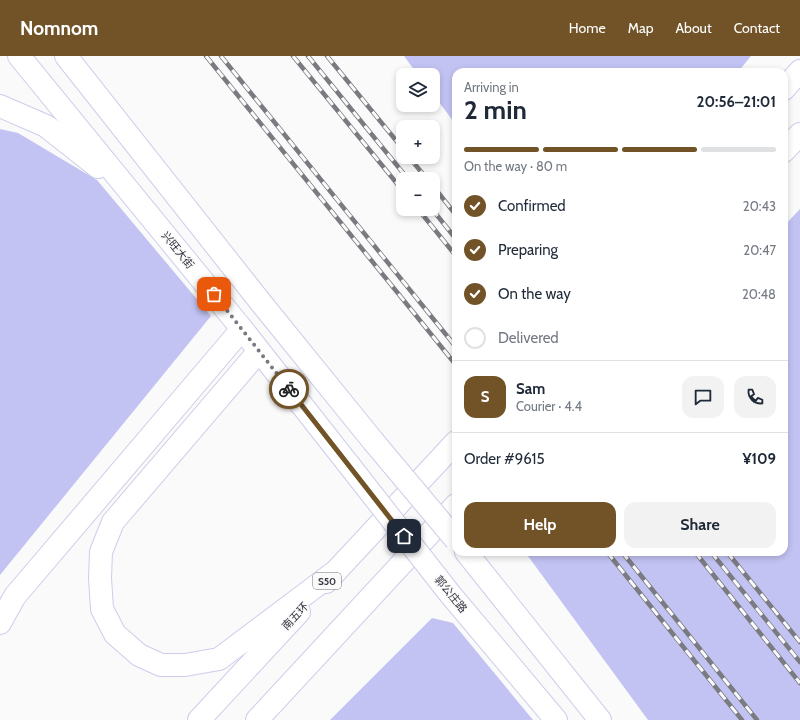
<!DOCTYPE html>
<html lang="en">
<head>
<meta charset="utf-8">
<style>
	body { margin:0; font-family:Cabin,"Noto Sans SC",sans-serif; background:#f2f2f3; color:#1f2937; height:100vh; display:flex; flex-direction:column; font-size:15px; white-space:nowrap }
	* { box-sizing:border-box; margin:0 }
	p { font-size:13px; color:#747a83 }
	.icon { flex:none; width:22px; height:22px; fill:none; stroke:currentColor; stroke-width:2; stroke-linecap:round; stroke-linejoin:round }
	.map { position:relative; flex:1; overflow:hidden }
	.panel { position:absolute; left:452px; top:12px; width:336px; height:488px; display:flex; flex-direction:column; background:#fff; border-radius:12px; box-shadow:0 2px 6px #0003 }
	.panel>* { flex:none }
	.tools { position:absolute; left:396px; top:12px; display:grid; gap:8px }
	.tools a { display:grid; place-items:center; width:44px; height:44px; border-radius:8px; background:#fff; box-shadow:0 2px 6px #0003; font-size:20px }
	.pin { position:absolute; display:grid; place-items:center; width:34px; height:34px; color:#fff; margin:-17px; border-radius:8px; box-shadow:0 2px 6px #0006 }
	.courier { position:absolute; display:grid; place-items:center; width:40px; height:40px; margin:-20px; border:3px solid #715327; border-radius:50%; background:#fff; color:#222; box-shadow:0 1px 5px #0007 }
	.summary em { font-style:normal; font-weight:800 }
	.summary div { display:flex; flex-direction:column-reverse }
	.summary { display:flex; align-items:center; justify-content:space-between; height:68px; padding:0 12px }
	h1 { font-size:26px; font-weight:800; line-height:30px }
	.bar { display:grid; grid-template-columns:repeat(4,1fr); gap:6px 4px; align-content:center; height:48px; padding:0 12px }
	.bar i { height:5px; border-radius:3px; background:#e0e1e3 }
	.bar .active { background:#715327 }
	.bar p { grid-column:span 4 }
	.line { display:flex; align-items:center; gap:10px; padding:0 12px; border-top:1px solid #e0e1e3 }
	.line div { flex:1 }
	.round { display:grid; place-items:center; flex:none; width:42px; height:42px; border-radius:12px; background:#f2f2f3 }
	ol { padding:0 12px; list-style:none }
	li { display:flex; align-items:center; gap:12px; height:44px }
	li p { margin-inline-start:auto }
	li .icon { padding:4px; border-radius:50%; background:#715327; color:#fff; stroke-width:4 }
	li:last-child { color:#747a83 }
	li i { width:22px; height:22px; border:2px solid #e0e1e3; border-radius:50% }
	.primary-button { display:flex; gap:8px; margin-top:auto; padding:8px 12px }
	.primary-button a { flex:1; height:46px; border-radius:12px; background:#715327; color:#fff; font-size:16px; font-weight:800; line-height:46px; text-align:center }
	.primary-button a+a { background:#f2f2f3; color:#1f2937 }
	header { display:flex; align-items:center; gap:24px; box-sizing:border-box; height:56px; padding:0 20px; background:#715327; color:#fff }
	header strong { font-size:19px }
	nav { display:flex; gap:22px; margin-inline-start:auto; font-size:14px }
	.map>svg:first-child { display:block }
</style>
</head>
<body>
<header>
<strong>Nomnom</strong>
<nav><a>Home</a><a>Map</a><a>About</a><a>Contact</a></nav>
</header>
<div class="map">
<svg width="800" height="664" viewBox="0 0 800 664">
	<rect width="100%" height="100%" fill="#fafafa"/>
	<g fill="#c3c3f3">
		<path d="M404,0H751L738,16H456V69L433,38V19H418Z"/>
		<path d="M0,73L18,77L97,124L211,260L0,519Z"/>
		<path d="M800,153V664H648L525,496H784V170Z"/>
		<path d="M432,562L453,567L533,664H330Z"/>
	</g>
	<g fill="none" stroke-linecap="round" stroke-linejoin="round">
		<g stroke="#cdcdeb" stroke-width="24">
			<g id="secondary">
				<path d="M19,0L242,273L349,409"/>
				<path d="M66,0L262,248L373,385"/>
				<path d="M0,50L46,70L98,111"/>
			</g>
		</g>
		<g stroke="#cdcdeb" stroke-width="24">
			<g id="primary">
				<path d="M466,496L600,664"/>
				<path d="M450,538L556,664"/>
			</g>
		</g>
		<g stroke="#cdcdeb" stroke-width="24">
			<g id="motorway">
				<path d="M784,33L800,15"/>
				<path d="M784,95L800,78"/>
				<path d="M259,295L113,466L101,496L100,522L102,553L115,578L139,599L161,609H185L219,603L336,515"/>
				<path d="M326,526L456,386"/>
				<path d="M0,567L15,540L242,273"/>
				<path d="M199,664L299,556"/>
				<path d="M257,664L456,449"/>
			</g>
		</g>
		<use href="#secondary" stroke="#fff" stroke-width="22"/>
		<use href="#primary" stroke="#fff" stroke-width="22"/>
		<use href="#motorway" stroke="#fff" stroke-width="22"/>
		<g stroke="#7a7a81" stroke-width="4.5">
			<g id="rail">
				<path d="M206,0L456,309"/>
				<path d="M221,0L456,291"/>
				<path d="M293,0L403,135"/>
				<path d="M308,0L408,123"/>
				<path d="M327,0L403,93"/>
				<path d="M409,101L427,123"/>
				<path d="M433,130L456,159"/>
				<path d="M418,153L456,200"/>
				<path d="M432,153L456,183"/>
				<path d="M607,496L742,664"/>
				<path d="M622,496L757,664"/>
				<path d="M695,496L800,627"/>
				<path d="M711,496L800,606"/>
				<path d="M727,496L800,586"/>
			</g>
		</g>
		<use href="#rail" stroke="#fafafa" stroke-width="3" stroke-dasharray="9" stroke-linecap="butt"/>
		<g stroke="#cdcdeb" stroke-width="24" stroke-linecap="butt">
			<g id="primary-bridge">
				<path d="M373,385L456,484"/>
				<path d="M349,409L450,538"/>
			</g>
		</g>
		<use href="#primary-bridge" stroke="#fff" stroke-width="22"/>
	</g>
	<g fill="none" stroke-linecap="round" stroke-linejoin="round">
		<path stroke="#797980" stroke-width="4" stroke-dasharray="0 7.2" d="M214,238L289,333"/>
		<path stroke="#715327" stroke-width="5" d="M289,333L404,480"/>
	</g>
	<g text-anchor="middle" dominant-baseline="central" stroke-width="3.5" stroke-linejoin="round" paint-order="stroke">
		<rect fill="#fafafa" stroke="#6f6f77" stroke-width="1" x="313" y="517" width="28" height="16" rx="3"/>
		<g font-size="10" font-weight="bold" fill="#33333f">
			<text x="327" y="525">S50</text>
		</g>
		<g font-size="11" fill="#33333f" stroke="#fafafa">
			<text transform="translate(178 194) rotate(51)">兴旺大街</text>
			<text transform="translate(451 538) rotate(51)">郭公庄路</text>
			<text transform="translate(295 560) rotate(-47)">南五环</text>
		</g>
	</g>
</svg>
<div class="tools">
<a><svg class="icon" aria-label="layers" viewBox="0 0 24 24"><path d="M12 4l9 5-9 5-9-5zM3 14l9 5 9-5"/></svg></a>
<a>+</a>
<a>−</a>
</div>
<div class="pin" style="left:214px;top:238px;background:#ea580c"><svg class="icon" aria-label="bag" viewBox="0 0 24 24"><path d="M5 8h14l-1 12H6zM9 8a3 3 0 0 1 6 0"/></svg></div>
<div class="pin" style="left:404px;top:480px;background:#1f2937"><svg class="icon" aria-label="home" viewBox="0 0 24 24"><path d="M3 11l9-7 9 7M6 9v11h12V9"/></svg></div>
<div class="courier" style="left:289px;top:333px"><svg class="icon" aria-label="bike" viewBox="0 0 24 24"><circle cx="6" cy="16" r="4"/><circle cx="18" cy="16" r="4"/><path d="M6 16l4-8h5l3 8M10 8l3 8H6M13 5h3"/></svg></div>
<section class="panel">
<div class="summary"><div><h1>2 min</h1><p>Arriving in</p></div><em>20:56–21:01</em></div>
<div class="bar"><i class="active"></i><i class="active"></i><i class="active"></i><i></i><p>On the way · 80 m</p></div>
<ol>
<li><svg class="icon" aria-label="check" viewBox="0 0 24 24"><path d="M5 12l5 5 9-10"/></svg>Confirmed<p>20:43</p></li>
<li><svg class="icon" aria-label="check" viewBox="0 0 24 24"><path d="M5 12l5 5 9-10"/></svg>Preparing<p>20:47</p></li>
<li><svg class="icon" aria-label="check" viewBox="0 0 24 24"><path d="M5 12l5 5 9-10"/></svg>On the way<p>20:48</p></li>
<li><i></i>Delivered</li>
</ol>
<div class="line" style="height:72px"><b class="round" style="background:#715327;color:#fff">S</b><div><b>Sam</b><p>Courier · 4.4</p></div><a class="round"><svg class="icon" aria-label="chat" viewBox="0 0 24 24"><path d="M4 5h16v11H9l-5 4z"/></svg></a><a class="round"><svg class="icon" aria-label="phone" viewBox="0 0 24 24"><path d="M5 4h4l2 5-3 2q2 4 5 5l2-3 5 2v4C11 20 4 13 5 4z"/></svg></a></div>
<div class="line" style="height:52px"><div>Order #9615</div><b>¥109</b></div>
<div class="primary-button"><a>Help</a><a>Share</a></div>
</section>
</div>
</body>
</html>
